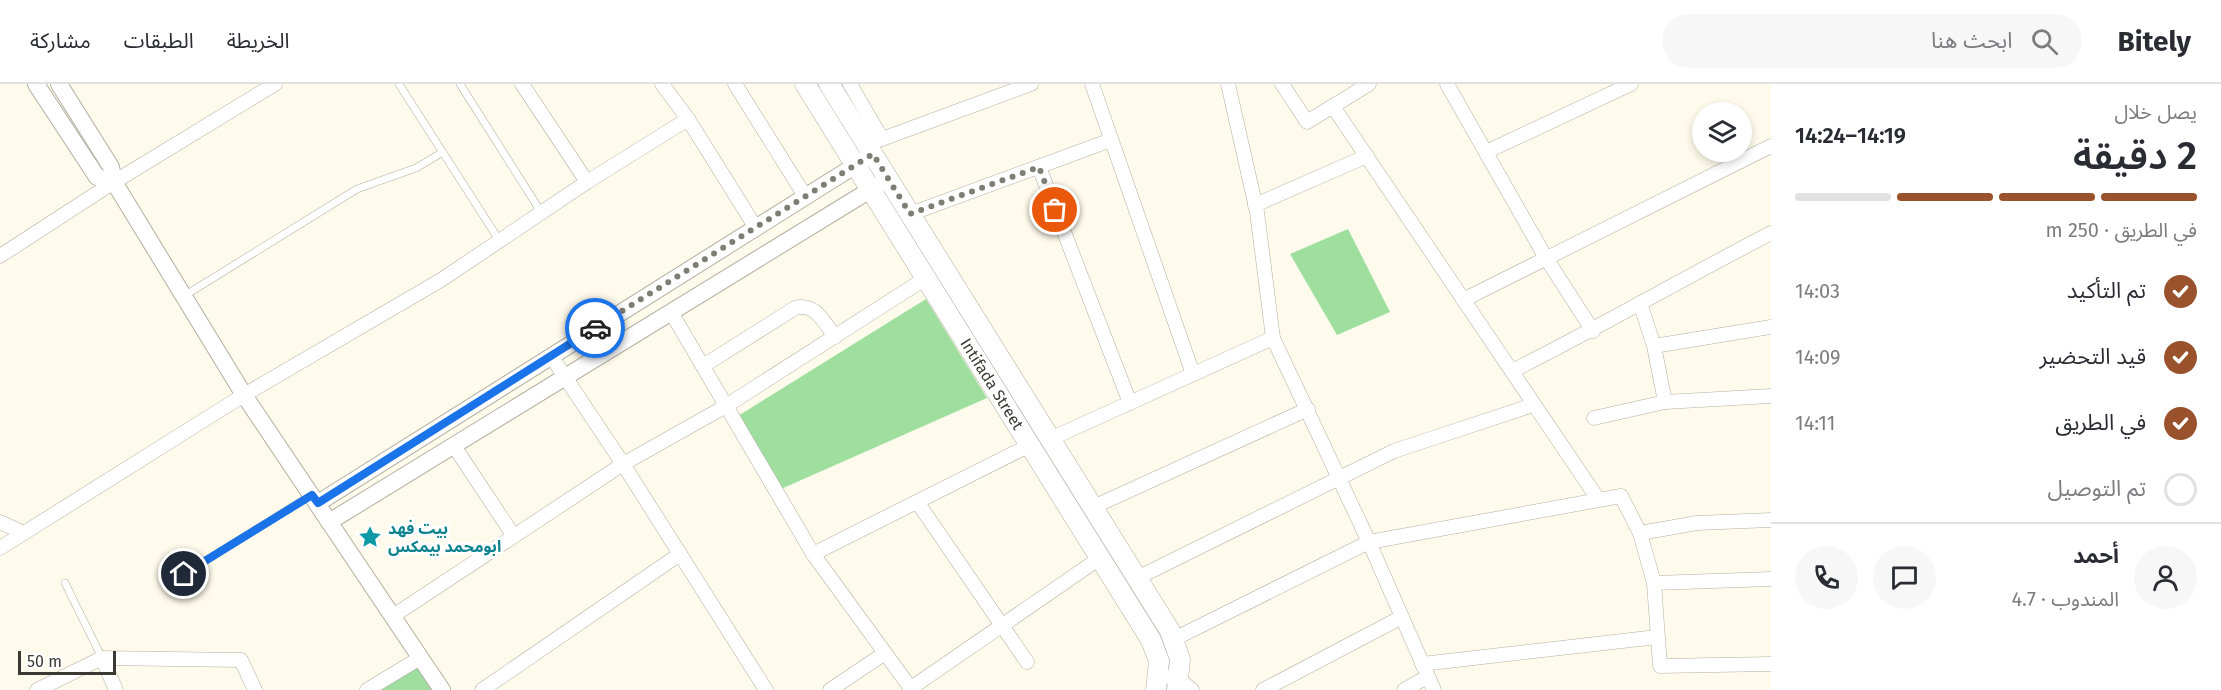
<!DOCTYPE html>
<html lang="ar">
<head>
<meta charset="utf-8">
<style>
	body { margin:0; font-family:"Fira Sans","Noto Sans Arabic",sans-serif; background:#f7f7f7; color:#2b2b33; direction:rtl; height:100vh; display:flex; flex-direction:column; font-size:22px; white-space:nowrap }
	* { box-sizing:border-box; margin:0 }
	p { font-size:20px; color:#7c7c81 }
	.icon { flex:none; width:33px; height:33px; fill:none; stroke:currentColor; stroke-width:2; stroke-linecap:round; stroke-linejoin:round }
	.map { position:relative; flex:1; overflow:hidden; direction:ltr }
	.panel { display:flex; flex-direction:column; background:#fff; width:450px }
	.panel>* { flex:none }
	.fabs { position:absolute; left:1692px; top:18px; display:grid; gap:12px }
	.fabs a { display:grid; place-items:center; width:60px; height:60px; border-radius:50%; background:#fff; box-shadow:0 3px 9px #0003; font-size:30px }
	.scale { position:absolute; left:18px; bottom:15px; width:98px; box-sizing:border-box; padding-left:6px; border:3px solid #3a3933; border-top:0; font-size:16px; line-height:21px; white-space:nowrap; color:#3a3933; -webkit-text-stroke:4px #fff; paint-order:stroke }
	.pin { position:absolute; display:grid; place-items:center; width:51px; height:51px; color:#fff; margin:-26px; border:3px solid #fff; border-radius:50%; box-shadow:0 2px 6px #0007 }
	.courier { position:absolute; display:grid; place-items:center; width:60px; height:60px; margin:-30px; border:4px solid #1a73e8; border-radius:50%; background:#fff; color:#222; box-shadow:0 2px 8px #0007 }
	.headline em { font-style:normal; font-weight:600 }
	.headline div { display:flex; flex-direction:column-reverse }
	.headline { display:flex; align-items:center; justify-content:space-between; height:102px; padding:0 24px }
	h1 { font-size:39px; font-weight:600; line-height:45px }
	.bar { display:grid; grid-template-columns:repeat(4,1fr); gap:9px 6px; align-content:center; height:72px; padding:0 24px }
	.bar i { height:8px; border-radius:4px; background:#e1e1e2 }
	.bar .current { background:#99522b }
	.bar p { grid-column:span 4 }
	.line { display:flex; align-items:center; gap:15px; padding:0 24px; border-top:2px solid #e1e1e2 }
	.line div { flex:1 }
	.round { display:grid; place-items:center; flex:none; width:63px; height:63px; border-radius:32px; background:#f7f7f7 }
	ol { padding:0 24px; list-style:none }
	li { display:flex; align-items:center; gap:18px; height:66px }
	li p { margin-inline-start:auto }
	li .icon { padding:6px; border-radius:50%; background:#99522b; color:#fff; stroke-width:4 }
	li:last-child { color:#7c7c81 }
	li i { width:33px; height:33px; border:3px solid #e1e1e2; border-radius:50% }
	header { display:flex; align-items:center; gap:36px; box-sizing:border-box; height:84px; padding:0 30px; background:#fff; border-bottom:2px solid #e1e1e2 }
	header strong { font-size:28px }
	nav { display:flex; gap:33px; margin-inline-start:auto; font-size:21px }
	.search { width:420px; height:54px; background:#f7f7f7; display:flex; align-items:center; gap:15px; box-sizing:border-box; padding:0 21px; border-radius:33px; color:#7c7c81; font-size:22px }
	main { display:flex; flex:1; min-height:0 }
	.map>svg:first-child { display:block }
</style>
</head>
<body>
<header>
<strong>Bitely</strong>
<div class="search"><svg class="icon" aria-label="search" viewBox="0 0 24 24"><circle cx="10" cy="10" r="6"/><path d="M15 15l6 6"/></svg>ابحث هنا</div>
<nav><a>الخريطة</a><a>الطبقات</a><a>مشاركة</a></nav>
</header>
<main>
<section class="panel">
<div class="headline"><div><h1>2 دقيقة</h1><p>يصل خلال</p></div><em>14:19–14:24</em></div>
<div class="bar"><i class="current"></i><i class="current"></i><i class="current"></i><i></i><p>في الطريق · 250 m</p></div>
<ol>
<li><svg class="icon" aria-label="check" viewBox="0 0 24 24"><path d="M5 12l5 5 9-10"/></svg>تم التأكيد<p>14:03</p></li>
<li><svg class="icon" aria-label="check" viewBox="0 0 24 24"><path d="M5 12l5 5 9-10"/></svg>قيد التحضير<p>14:09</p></li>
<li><svg class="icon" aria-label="check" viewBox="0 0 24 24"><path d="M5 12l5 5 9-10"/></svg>في الطريق<p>14:11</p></li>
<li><i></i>تم التوصيل</li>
</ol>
<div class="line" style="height:108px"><a class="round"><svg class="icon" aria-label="person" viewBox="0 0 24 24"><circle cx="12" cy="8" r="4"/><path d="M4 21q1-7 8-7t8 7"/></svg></a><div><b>أحمد</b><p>المندوب · 4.7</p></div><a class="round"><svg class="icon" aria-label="chat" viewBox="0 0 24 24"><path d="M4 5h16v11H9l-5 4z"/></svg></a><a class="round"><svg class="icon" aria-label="phone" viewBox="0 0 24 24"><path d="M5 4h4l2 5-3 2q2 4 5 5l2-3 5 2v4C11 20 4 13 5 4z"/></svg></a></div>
</section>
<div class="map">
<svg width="1771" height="606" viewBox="0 0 1771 606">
	<rect width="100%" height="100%" fill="#fffbec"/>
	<g fill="#9edfa0">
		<path d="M1348,145L1390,228L1337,251L1290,170Z"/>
		<path d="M926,215L987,314L781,405L738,332Z"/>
		<path d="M418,579L437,606H374Z"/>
	</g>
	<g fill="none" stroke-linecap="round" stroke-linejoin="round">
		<g stroke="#b2aea1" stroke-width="8">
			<g id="service">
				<path d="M399,0L499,156"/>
				<path d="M460,0L541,128"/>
				<path d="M184,212L357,105L416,84L443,68"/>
				<path d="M65,499L102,574"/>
				<path d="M166,501L310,412"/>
			</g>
		</g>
		<g stroke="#b2aea1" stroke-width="15">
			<g id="minor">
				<path d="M522,0L587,98"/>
				<path d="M662,0L688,35"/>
				<path d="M735,0L805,112"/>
				<path d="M850,0L882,55"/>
				<path d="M1092,0L1193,290"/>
				<path d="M1228,0L1257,128L1273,254L1369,458L1434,606"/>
				<path d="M1282,0L1307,38L1369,0"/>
				<path d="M1447,0L1546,174L1593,247"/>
				<path d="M1334,24L1598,415"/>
				<path d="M866,58L882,55L1031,0"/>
				<path d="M1486,68L1631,0"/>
				<path d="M1039,83L1130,319"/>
				<path d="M1255,121L1367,72"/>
				<path d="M910,130L1111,56"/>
				<path d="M0,172L114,98L275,0"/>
				<path d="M1463,216L1771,62"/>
				<path d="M1640,219L1654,262L1665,318"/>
				<path d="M671,228L813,470L912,606"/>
				<path d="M1654,262L1771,243"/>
				<path d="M551,272L623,380L766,606"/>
				<path d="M703,282L795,224C815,218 824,238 835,253"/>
				<path d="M1512,287C1600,243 1684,194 1771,149"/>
				<path d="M1594,334L1665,318L1771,312"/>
				<path d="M1050,355L1273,254"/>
				<path d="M454,362L513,451"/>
				<path d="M918,419L1027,578"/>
				<path d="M1093,423L1308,325"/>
				<path d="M0,438L24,449"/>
				<path d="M1640,449L1697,439L1771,436"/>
				<path d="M0,464L244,311L441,196L587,98L688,35L756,144"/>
				<path d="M813,470L1030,361"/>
				<path d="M1137,494L1394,367L1533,321"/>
				<path d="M1654,499L1771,495"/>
				<path d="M393,532L623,380L726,322L926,194"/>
				<path d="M1174,555L1369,458L1621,412L1640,449L1654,499L1660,582L1771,580"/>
				<path d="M102,574L116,606"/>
				<path d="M1422,580L1657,553"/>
				<path d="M1159,591L1179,595L1192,606"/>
				<path d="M911,604L1100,474"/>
				<path d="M37,606L102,574L241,576L255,606"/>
				<path d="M367,606L420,574"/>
				<path d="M482,606L680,470"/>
				<path d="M830,606L885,569"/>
				<path d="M1263,606L1402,533"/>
				<path d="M1404,606L1427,593"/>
			</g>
		</g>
		<g stroke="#b2aea1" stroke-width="18">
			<g id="tertiary">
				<path d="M36,0L97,93L114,98"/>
				<path d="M59,0L111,83L114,98L244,311L442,606"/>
				<path d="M318,419L867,74"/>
				<path d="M329,438L888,95"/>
			</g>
		</g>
		<g stroke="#b2aea1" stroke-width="21">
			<g id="secondary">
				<path d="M805,0L1151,556L1159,577L1156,606"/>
				<path d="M829,0L1170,547L1180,575L1177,606"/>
			</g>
		</g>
		<use href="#service" stroke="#fff" stroke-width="7"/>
		<use href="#minor" stroke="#fff" stroke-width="14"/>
		<use href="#tertiary" stroke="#fff" stroke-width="16"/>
		<use href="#secondary" stroke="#fff" stroke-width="20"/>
	</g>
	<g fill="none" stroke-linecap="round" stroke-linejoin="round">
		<path stroke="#7f7d74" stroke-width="6" stroke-dasharray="0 10.8" d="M595,244L873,70L910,130L1039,83L1055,126"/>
		<path stroke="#1a73e8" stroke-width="8" d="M184,490L312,411L318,419L595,244"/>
	</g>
	<defs>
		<g id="sight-bare" transform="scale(1.8)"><path d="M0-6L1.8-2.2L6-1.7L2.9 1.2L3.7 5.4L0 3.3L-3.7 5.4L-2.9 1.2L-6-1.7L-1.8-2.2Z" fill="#0f9aa8" stroke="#fff" stroke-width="2.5" paint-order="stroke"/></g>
	</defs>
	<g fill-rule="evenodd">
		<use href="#sight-bare" x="370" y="453"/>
	</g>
	<g text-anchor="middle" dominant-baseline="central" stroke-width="6" stroke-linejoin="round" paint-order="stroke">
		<g font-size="16" fill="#3a3933" stroke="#fff">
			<text transform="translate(992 300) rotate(58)">Intifada Street</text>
		</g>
		<g font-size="16" font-weight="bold" fill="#0d838f" stroke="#fff" text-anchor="start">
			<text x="388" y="444">بيت فهد<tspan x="388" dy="18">ابومحمد بيمكس</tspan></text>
		</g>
	</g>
</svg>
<div class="fabs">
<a><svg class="icon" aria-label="layers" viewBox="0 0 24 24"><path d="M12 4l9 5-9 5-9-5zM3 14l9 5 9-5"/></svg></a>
</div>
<div class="scale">50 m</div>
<div class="pin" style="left:1055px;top:126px;background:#ea580c"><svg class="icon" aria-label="bag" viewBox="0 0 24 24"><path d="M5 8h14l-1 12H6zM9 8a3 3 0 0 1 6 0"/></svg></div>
<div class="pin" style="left:184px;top:490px;background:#1f2937"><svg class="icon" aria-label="home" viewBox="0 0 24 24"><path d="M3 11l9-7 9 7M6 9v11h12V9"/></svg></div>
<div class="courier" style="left:595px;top:244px"><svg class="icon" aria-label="car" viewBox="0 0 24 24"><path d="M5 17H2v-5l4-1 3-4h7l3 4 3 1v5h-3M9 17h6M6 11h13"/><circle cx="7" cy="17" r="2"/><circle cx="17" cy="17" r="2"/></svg></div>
</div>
</main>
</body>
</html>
